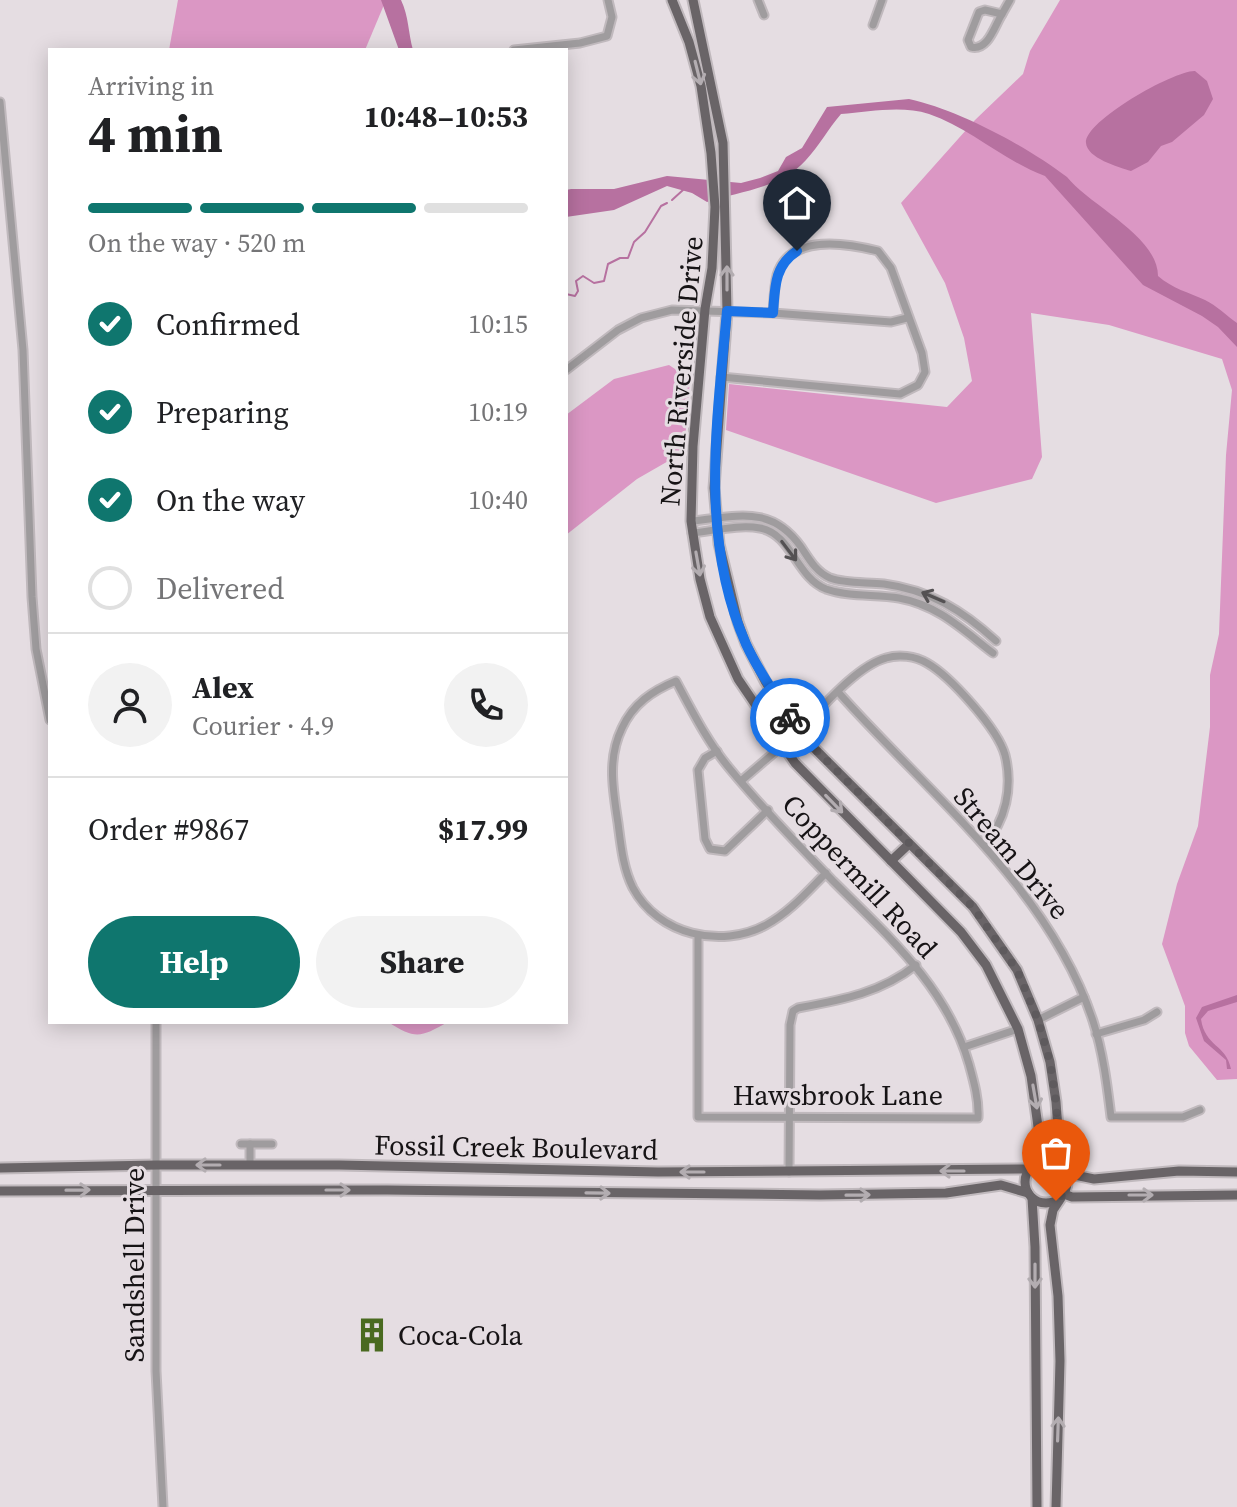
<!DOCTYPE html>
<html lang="en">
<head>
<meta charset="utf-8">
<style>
	body { margin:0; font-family:"Source Serif 4",serif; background:#f2f2f2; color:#202124; height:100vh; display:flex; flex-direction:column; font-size:30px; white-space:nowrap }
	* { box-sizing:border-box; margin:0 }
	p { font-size:26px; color:#757577 }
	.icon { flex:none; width:44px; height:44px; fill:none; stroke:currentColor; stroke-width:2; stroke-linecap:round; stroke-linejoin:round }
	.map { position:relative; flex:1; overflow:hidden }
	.details { position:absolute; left:48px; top:48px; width:520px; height:976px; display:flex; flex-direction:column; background:#fff; border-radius:0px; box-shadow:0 4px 20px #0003 }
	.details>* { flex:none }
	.pin { position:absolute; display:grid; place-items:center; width:68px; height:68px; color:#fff; margin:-82px -34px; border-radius:50% 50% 50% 0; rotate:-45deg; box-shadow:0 0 8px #0007 }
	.pin .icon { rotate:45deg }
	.courier { position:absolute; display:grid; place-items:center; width:80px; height:80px; margin:-40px; border:6px solid #1a73e8; border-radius:50%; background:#fff; color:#222; box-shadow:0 2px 10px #0007 }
	.headline em { font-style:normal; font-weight:700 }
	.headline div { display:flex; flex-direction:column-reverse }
	.headline { display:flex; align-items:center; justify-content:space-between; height:136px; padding:0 40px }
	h1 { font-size:52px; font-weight:700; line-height:60px }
	.bar { display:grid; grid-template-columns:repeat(4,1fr); gap:12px 8px; align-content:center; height:96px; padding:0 40px }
	.bar i { height:10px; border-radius:6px; background:#e0e0e0 }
	.bar .current { background:#0f766e }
	.bar p { grid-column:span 4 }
	.line { display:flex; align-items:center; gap:20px; padding:0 40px; border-top:2px solid #e0e0e0 }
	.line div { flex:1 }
	.round { display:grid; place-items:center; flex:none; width:84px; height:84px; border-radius:42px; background:#f2f2f2 }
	ol { padding:0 40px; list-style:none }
	li { display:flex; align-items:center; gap:24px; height:88px }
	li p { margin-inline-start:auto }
	li .icon { padding:8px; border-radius:50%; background:#0f766e; color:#fff; stroke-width:4 }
	li:last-child { color:#757577 }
	li i { width:44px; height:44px; border:4px solid #e0e0e0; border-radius:50% }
	.action { display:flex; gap:16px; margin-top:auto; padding:16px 40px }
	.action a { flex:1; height:92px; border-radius:48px; background:#0f766e; color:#fff; font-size:32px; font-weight:700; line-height:92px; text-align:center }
	.action a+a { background:#f2f2f2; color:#202124 }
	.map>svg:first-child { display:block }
</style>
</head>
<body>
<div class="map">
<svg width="1237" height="1507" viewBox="0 0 1237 1507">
	<rect width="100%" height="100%" fill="#e5dde2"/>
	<g fill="#db97c4">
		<path d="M178,0H386L365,50H169Z"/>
		<path d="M1060,0H1237V1079L1217,1080L1189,1046L1185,1033V1006L1162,944L1177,884L1198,826L1210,727V675L1219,634L1226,455L1232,390L1222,359L1109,325L1031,313L1042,457L1032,479L936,503L726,430L729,384L947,407L972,381L964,338L945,283L901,203L975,120L1023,74L1030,51Z"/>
		<path d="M669,365L690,379L684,452L637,479L566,535V415L614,379Z"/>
		<path d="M388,1022H448C421,1037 416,1040 388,1022Z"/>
	</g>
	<g fill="#b771a0">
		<path d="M381,0H401C409,17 408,32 413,50H399Z"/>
		<path d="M1195,71L1207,81L1213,99L1204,115L1172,142L1161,146L1148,162L1131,171C1118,167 1087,158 1086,143C1084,121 1175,70 1195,71Z"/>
		<path d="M909,99C959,110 1026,146 1067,177C1089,205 1158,236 1158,276C1173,289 1188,292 1205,300C1216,305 1227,316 1237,323V347L1218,327L1202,316L1143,285L1045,176C1004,161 970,128 929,114C901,105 869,112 841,114C828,129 819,146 806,160C781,188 741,191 707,202L692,193L667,186L614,210L566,217V190L571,189H614L667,176L741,183L760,178L778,171L786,157L802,148L827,107Z"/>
		<path d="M1237,995V1002L1208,1011L1201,1019C1205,1047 1226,1044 1231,1069H1227L1226,1060L1204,1041L1196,1018L1202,1007Z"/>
	</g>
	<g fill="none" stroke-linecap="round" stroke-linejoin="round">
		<g stroke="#b771a0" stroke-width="2">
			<path d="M672,200L683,190"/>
			<path d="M566,294L575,296L578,291L576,281L583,276L594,283L604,281L608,264L620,258H628L634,242L645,232L661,206L667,203"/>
		</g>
		<g stroke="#c0b9bd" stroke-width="11">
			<g id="minor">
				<path d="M758,0L764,15"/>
				<path d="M985,10L1002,14C994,27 988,51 971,47L968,40L979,12Z"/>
				<path d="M1002,14L1010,0"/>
				<path d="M873,25L882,0"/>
				<path d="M514,50L580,43L607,36L612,17L608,0"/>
				<path d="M0,102L23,350L32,597L36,649L50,720"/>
				<path d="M566,370L618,330L641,318L672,310L773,313L891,322L907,318"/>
				<path d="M721,377L900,394L918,385L925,372L922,353L891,268L878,251C846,243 790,233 777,275C774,287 774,300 773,313"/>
				<path d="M691,521C736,517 771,504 801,547C809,559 816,572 830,578C846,584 867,582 884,584C930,590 963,611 996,641"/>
				<path d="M692,533C713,531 739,524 760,528C792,534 796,577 826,589C848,597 876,594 899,598C938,605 963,630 993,653"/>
				<path d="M839,693C929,794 1050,889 1093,1021C1103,1052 1107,1084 1111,1117H1183L1200,1110"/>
				<path d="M798,732C820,710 856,666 886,658C899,654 915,656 927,663C950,676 998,729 1005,755C1013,787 1006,821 984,845"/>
				<path d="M717,751L705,758L698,770L705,839L710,849L725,851L768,810"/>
				<path d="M741,781L783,745"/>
				<path d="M698,935V1117L978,1118C979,1100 974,1082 969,1064C947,987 888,936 833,881C798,845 762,808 730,769C708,743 692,711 676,681C652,691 633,704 622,728C607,759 613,790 618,823C621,846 623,868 633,888C658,935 721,949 766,925C790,912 807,892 826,873"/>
				<path d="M1038,1020L1084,997"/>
				<path d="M156,1022V1371L163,1507"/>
				<path d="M1096,1034L1144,1020L1157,1012"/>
				<path d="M964,1047L1018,1029"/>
				<path d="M241,1144H272"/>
				<path d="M250,1165V1144"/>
				<path d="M789,1172L790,1025L793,1011L798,1008C841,1000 881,993 916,965"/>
			</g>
		</g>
		<g stroke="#c0b9bd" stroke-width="13">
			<g id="major">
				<path d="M672,0L689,42L701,86L711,153L715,207L712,268L705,309L693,446L691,521L700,579L710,617L738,679L795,763L961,932L986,965L1018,1029L1031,1076L1040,1141L1032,1167"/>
				<path d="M693,0L723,143L727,311L714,488L719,544L738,622L746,644L765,681L798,732L973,907L1017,970L1038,1020L1050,1062L1056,1102L1061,1168"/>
				<path d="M891,861L909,844"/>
				<circle cx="1046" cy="1182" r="21"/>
				<path d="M0,1168L157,1165H339L658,1172L1030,1169"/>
				<path d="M1065,1173L1094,1179L1179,1171L1237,1172"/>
				<path d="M0,1191L387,1190L820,1195L946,1193L1001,1185L1028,1193"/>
				<path d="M1064,1194L1072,1197L1237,1195"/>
				<path d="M1032,1198L1035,1247L1037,1507"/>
				<path d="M1056,1507L1060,1361L1058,1296L1050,1225L1053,1210L1061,1198"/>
			</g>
		</g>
		<use href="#minor" stroke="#9f9c9e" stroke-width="7"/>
		<use href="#major" stroke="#696467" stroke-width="9"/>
	</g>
	<defs><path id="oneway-shaft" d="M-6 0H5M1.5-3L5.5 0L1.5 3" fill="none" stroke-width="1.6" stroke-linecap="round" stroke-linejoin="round" transform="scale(2)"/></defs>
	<g stroke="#b3adb1">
		<use href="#oneway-shaft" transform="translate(698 73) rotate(76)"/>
		<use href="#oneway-shaft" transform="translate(727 278) rotate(-90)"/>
		<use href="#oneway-shaft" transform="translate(698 564) rotate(80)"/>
		<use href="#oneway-shaft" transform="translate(834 804) rotate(46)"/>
		<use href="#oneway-shaft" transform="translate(1035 1097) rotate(80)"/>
		<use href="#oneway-shaft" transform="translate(208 1165) rotate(-180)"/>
		<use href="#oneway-shaft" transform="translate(952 1171) rotate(180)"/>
		<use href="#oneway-shaft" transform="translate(692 1172) rotate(180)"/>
		<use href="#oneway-shaft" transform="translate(78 1190) rotate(-1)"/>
		<use href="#oneway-shaft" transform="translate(338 1190)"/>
		<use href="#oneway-shaft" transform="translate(598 1193) rotate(1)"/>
		<use href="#oneway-shaft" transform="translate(858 1195) rotate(-1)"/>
		<use href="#oneway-shaft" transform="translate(1141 1195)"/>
		<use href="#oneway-shaft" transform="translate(1035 1276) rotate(90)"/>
		<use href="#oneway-shaft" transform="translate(1058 1429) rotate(-88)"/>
	</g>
	<g stroke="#545153">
		<use href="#oneway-shaft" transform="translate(789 551) rotate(53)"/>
		<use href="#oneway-shaft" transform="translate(933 597) rotate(-157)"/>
	</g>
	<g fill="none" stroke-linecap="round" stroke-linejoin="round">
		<path stroke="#5e5a5d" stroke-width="8" stroke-dasharray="0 14.4" d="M790,718L798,732L973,907L1017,970L1038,1020L1050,1062L1056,1102L1061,1168L1067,1178L1064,1194L1056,1201"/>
		<path stroke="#1a73e8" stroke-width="10" d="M790,718C775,693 758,671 746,644C699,538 717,422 727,311L773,313C775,288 774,266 797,251"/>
	</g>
	<defs>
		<g id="building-bare" transform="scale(2.76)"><path d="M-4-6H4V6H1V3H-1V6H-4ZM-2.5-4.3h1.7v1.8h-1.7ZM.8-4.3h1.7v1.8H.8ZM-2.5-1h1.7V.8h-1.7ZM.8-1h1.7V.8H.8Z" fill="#4a6a20" stroke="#e5dde2" stroke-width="2.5" paint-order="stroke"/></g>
	</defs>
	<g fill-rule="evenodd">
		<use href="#building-bare" x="372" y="1335"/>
	</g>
	<g text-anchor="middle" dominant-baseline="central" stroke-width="6" stroke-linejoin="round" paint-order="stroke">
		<g font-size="28" fill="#161315" stroke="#e5dde2">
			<text transform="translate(681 371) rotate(-85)">North Riverside Drive</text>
			<text transform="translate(1012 853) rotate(50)">Stream Drive</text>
			<text transform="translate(860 876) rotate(47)">Coppermill Road</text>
			<text x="838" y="1095">Hawsbrook Lane</text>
			<text transform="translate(516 1147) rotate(1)">Fossil Creek Boulevard</text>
			<text transform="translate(134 1265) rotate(-90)">Sandshell Drive</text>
		</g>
		<g font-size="28" fill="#161315" stroke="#e5dde2" text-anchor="start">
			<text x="398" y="1335">Coca-Cola</text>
		</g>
	</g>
</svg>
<div class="pin" style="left:1056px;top:1201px;background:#ea580c"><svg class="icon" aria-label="bag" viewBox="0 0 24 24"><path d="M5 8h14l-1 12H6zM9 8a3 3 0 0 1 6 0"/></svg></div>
<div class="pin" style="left:797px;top:251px;background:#1f2937"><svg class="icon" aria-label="home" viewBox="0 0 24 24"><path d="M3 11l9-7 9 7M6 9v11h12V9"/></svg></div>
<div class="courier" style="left:790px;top:718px"><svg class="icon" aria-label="bike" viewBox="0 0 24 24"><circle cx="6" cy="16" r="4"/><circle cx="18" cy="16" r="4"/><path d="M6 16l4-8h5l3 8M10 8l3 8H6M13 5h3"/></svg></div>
<section class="details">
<div class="headline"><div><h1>4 min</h1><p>Arriving in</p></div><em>10:48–10:53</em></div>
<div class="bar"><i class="current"></i><i class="current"></i><i class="current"></i><i></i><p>On the way · 520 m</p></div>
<ol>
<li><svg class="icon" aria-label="check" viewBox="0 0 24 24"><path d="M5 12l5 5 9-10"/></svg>Confirmed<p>10:15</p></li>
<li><svg class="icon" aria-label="check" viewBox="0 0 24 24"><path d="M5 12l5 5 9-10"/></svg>Preparing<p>10:19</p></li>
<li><svg class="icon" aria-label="check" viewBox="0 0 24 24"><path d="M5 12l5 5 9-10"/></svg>On the way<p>10:40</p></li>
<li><i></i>Delivered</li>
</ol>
<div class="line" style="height:144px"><a class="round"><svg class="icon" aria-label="person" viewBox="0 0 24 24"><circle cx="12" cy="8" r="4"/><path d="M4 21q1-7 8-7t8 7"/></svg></a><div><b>Alex</b><p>Courier · 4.9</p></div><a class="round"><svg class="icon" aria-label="phone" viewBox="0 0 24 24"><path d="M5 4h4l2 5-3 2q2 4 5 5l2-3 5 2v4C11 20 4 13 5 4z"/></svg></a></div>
<div class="line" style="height:104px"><div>Order #9867</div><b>$17.99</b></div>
<div class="action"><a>Help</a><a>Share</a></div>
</section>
</div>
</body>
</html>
